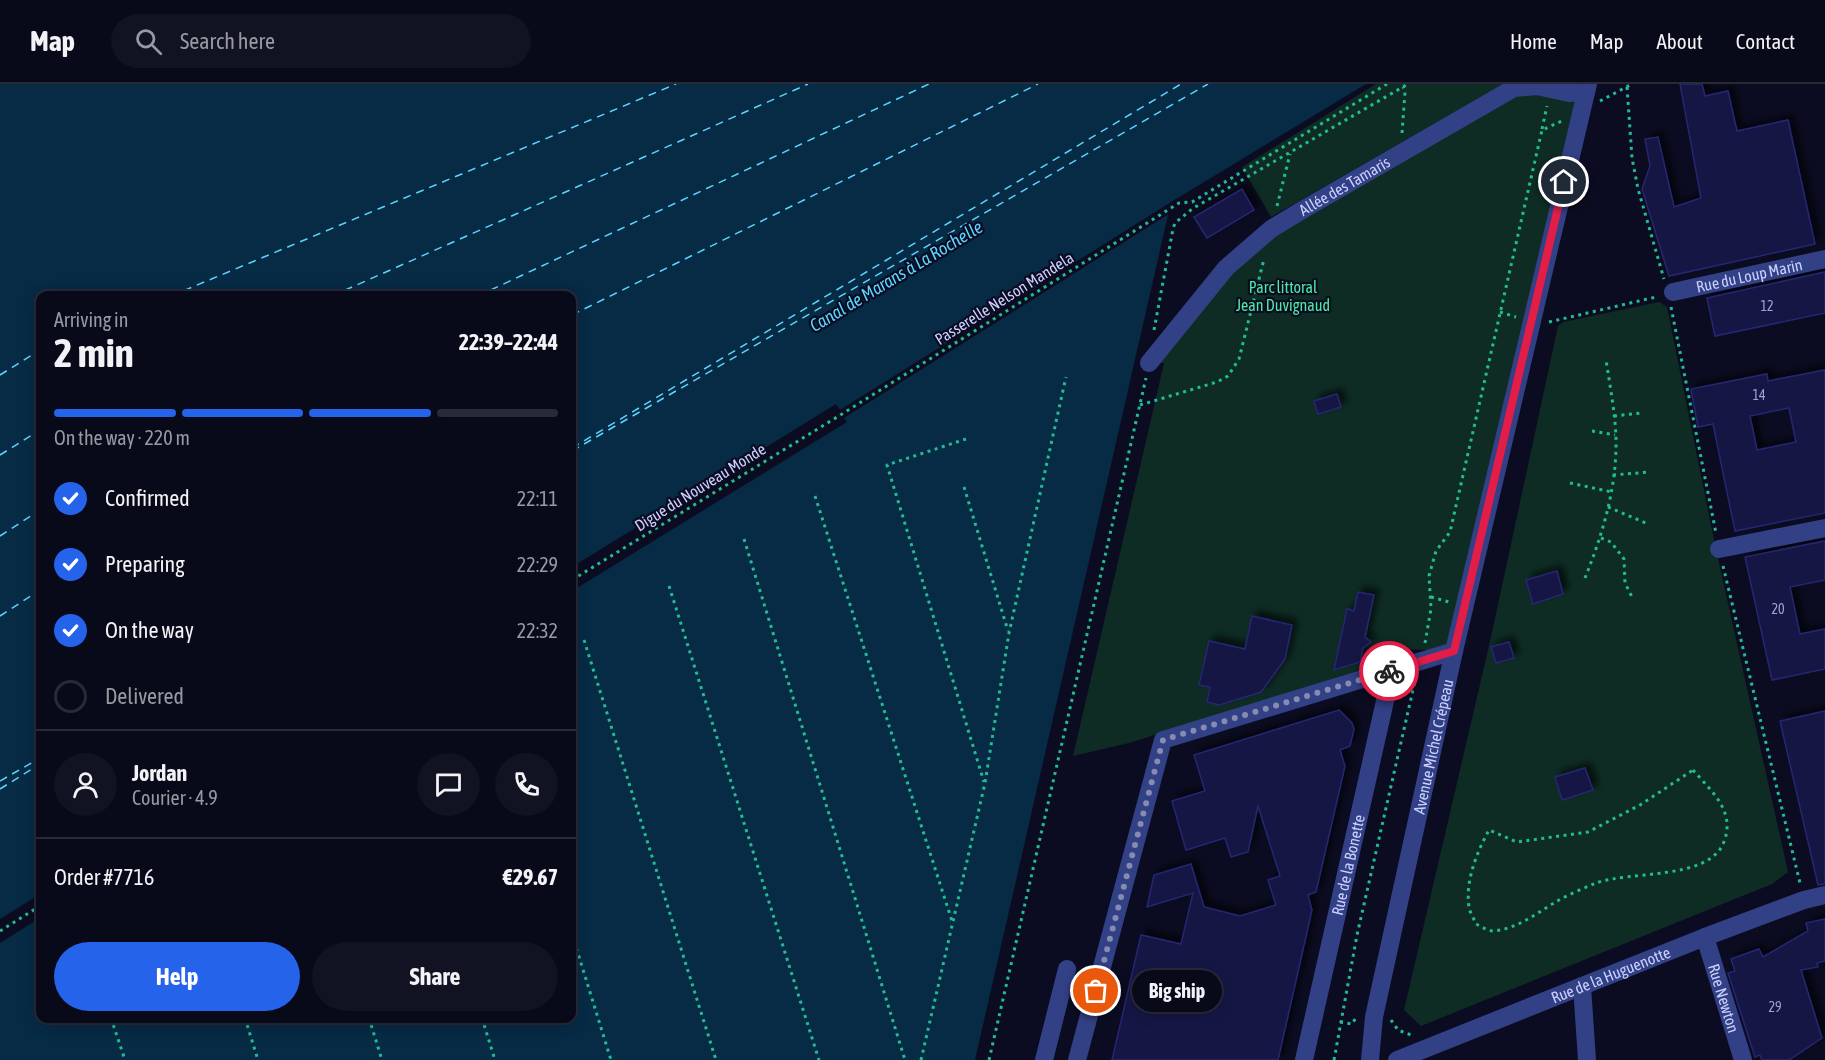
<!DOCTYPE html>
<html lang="en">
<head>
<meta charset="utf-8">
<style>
	body { margin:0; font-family:"Asap Condensed",sans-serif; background:#111222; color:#f1f3f6; height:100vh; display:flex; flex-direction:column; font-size:22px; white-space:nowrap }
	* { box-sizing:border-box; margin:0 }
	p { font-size:20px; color:#989aa2 }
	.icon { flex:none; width:33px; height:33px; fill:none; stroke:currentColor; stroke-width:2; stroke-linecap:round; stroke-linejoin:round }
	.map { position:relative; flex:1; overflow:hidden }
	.drawer { position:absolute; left:36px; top:207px; width:540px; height:732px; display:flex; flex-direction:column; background:#080919; border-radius:12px; box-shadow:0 3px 15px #0003,0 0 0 2px #292a38 }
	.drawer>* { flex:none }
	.pin { position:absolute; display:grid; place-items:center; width:51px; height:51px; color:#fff; margin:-26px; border:3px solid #fff; border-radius:50%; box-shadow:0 2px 6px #0007 }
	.courier { position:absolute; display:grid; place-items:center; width:60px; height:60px; margin:-30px; border:4px solid #e11d48; border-radius:50%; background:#fff; color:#222; box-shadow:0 2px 8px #0007 }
	.bubble { position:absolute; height:42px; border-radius:21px; background:#080919; box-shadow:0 3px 15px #0003,0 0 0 2px #292a38; font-size:20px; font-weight:700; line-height:42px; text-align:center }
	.overview em { font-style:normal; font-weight:700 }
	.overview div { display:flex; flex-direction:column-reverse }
	.overview { display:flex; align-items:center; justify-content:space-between; height:102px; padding:0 18px }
	h1 { font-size:39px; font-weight:700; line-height:45px }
	.bar { display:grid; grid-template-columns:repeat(4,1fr); gap:9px 6px; align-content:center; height:72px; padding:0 18px }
	.bar i { height:8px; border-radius:4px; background:#292a38 }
	.bar .active { background:#2563eb }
	.bar p { grid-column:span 4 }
	.line { display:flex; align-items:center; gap:15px; padding:0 18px; border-top:2px solid #292a38 }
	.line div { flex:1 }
	.round { display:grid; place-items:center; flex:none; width:63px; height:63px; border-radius:32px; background:#111222 }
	ol { padding:0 18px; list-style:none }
	li { display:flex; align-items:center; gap:18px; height:66px }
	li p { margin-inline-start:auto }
	li .icon { padding:6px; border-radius:50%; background:#2563eb; color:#fff; stroke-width:4 }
	li:last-child { color:#989aa2 }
	li i { width:33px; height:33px; border:3px solid #292a38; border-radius:50% }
	.cta { display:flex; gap:12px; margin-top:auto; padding:12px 18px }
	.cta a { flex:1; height:69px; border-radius:36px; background:#2563eb; color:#fff; font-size:24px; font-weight:700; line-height:69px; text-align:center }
	.cta a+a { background:#111222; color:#f1f3f6 }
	header { display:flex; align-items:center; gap:36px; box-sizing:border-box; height:84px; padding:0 30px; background:#080919; border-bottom:2px solid #292a38 }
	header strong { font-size:28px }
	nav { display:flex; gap:33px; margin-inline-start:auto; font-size:21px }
	.search { width:420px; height:54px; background:#111222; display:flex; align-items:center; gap:15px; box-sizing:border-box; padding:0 21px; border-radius:33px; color:#989aa2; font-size:22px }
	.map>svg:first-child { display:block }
</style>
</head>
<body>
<header>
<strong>Map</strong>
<div class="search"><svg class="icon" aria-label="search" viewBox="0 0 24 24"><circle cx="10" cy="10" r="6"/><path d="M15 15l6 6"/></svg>Search here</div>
<nav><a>Home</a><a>Map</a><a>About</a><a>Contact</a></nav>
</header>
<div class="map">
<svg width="1825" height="976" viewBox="0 0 1825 976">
	<defs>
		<filter id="shadow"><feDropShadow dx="5.5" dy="-5.5" stdDeviation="3" flood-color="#0009"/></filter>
	</defs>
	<rect width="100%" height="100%" fill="#0b0c21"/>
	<g fill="#0e2c24">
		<path d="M1376,0H1504L1271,133L1242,83Z"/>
		<path d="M1586,2L1454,567L1372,564L1367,584L1129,659L1073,672L1164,279H1149L1254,159L1519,10Z"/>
		<path d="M1659,218L1667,223L1715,461L1788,788L1772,800L1421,942L1404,926L1491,553L1558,242L1563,238Z"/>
	</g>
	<path fill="#072a45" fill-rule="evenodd" d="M0,0H1366L1171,118L975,976H0ZM40,212H572V934H40Z"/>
	<g fill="#0b0c21">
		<path d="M1176,115L1178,118L1174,120L1172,128L844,334L847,338L572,507V483L836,320L840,326Z"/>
		<path d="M40,810V834L0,859V835Z"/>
	</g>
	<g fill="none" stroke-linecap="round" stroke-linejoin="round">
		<g stroke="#59d5ff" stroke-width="1.5" stroke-dasharray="8 6" stroke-linecap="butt">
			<path d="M171,212L676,0"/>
			<path d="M332,212L808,0"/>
			<path d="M478,212L929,0"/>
			<path d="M572,231L1038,0"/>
			<path d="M0,291L40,266"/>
			<path d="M572,364L1181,0"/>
			<path d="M572,367L1208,0"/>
			<path d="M0,371L40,346"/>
			<path d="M0,452L40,426"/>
			<path d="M0,532L40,506"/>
			<path d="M0,697L40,674"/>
			<path d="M0,705L40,680"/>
		</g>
	</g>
	<g fill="#151644" stroke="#252672" stroke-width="1.5" fill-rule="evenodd" filter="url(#shadow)">
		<path d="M1680,0H1702L1705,12L1728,7L1737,47L1788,36L1815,160L1669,192L1642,105L1650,82L1645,55L1658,53L1674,123L1701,114Z"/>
		<path d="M1242,105L1254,126L1207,154L1194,133Z"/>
		<path d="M1825,188V229L1715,252L1707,214Z"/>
		<path d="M1825,286V429L1735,447L1713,340L1698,343L1691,305L1767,290L1768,297ZM1789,324L1796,358L1757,366L1750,332Z"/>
		<path d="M1337,310L1341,323L1318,330L1314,317Z"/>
		<path d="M1825,457V496L1790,503L1800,550L1825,545V585L1772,596L1745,473Z"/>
		<path d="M1557,487L1563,510L1533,520L1526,496Z"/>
		<path d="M1358,508L1374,511L1365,553L1371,558L1363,564L1360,578L1334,586L1347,525L1354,527Z"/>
		<path d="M1252,532L1292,541L1285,575L1261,608L1219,621L1207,618L1210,603L1199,601L1209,557L1245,565Z"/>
		<path d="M1509,558L1514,574L1496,579L1491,563Z"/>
		<path d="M1339,626L1352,639L1354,645L1350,662L1340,666L1345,682L1316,808L1308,811L1312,826L1278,976H1112L1141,851L1181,860L1193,809L1147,823L1154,791L1191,780L1204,823L1240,832L1276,821L1268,796L1280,792L1258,722L1248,768L1231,773L1225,754L1186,766L1172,717L1205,707L1194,671Z"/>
		<path d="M1825,627V800L1818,801L1780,637Z"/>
		<path d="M1585,684L1593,706L1562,716L1555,693Z"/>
		<path d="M1825,835V877L1817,879L1818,883L1801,886L1822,954L1789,976H1762L1760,971L1755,973L1728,889L1735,887L1731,875L1759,865L1763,873L1808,847L1806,839Z"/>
	</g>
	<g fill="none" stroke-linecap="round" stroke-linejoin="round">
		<g stroke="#22bc93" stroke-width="3" stroke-dasharray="3 4.5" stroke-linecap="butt">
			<path d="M1627,3L1632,74L1638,105L1664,195"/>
			<path d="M1600,17L1632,0"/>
			<path d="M1542,45L1547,22"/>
			<path d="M1402,49L1405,8L1403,3"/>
			<path d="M1277,122L1290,70"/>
			<path d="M1671,223L1716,449"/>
			<path d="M1500,228L1516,233"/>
			<path d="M1549,238L1656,213"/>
			<path d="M1154,246L1173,145L1175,139L1192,125L1408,0"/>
			<path d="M1140,321L1217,298L1228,292L1239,275L1264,175"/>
			<path d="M1614,332L1641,329"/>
			<path d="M1592,347L1615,351"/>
			<path d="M966,355L887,381L984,698"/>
			<path d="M1613,391L1649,388"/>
			<path d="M1570,399L1612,408"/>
			<path d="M964,403L1008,547"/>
			<path d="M815,412L952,837"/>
			<path d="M1608,423L1648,440"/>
			<path d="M1601,454L1611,458L1624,475L1625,499L1632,513"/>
			<path d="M744,455L905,976"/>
			<path d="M1723,482L1800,799"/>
			<path d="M1585,494C1603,449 1617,403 1616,354C1615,328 1610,302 1606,276"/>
			<path d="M572,496L842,330L1179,119L1192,118L1387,0"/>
			<path d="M669,502L819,976"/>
			<path d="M1431,513L1449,518"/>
			<path d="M584,556L716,976"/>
			<path d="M1425,559L1431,525L1429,492L1436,467L1450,448L1542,46L1562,37"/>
			<path d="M1693,686C1712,708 1737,728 1723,760C1707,796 1628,787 1596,799C1584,804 1570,810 1559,816C1538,828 1518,845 1493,847C1488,847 1482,843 1476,840C1474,835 1470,829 1469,823C1465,797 1477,768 1489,746L1517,758L1588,748L1640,721Z"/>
			<path d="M0,847L40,822"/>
			<path d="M572,850L611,976"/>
			<path d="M111,934L125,976"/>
			<path d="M245,934L258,976"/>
			<path d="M369,934L382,976"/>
			<path d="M482,934L495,976"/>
			<path d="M1391,936L1398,946L1411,951"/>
			<path d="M1340,938L1352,940L1357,932"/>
			<path d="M921,976L985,699L1009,549L1066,293"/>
			<path d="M989,976L1146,294"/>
			<path d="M1334,976L1357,851L1415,597"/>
		</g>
		<g stroke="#324085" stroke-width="18">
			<path id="s1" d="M1673,208L1825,175"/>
			<path id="s2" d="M1149,279L1226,184L1271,145L1304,125L1514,4L1537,2L1569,9L1585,8"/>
			<path d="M1719,465L1825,444"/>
			<path id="s3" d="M1705,853L1743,976"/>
			<path d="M1582,902L1587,976"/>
			<path d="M1044,976L1067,885"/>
			<path d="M1077,976L1163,656L1454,567"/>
			<path id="s4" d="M1304,976L1392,586"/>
			<path id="s5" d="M1370,976L1374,933L1454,567L1588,0"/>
			<path id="s6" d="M1397,976L1705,853L1804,816L1825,811"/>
		</g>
	</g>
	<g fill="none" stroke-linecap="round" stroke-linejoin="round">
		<path stroke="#888bb1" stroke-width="6" stroke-dasharray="0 10.8" d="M1096,907L1163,656L1389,587"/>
		<path stroke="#e11d48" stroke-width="8" d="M1389,587L1454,567L1564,98"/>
	</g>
	<g text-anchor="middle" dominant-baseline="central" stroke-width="4.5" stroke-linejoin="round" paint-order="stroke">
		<g font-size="14" fill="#9ea2d0">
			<text x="1767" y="222">12</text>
			<text x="1759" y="311">14</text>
			<text x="1778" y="525">20</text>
			<text x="1775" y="923">29</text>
		</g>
		<g font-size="16" fill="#cbd0ff" stroke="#0b0c21">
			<text stroke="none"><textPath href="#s2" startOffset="267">Allée des Tamaris</textPath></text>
			<text stroke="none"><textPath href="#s1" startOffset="78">Rue du Loup Marin</textPath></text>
			<text transform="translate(1004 214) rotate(-32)">Passerelle Nelson Mandela</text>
			<text transform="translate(700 403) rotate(-32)">Digue du Nouveau Monde</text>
			<text stroke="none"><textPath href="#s5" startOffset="320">Avenue Michel Crépeau</textPath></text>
			<text stroke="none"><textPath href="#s4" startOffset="200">Rue de la Bonette</textPath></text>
			<text stroke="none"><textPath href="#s6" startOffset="230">Rue de la Huguenotte</textPath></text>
			<text stroke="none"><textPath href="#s3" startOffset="64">Rue Newton</textPath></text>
		</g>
		<g font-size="16" fill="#4deaa2" stroke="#0b0c21">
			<text x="1283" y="203">Parc littoral<tspan x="1283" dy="18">Jean Duvignaud</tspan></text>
		</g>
		<g font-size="18" font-style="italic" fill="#59d5ff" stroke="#0b0c21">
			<text transform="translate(896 192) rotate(-31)">Canal de Marans à La Rochelle</text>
		</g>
	</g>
</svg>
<div class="pin" style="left:1096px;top:907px;background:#ea580c"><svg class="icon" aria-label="bag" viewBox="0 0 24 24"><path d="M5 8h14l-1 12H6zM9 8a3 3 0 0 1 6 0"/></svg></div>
<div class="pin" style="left:1564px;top:98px;background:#1f2937"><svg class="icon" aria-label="home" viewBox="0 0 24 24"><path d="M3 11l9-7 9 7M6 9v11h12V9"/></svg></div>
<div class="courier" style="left:1389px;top:587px"><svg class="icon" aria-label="bike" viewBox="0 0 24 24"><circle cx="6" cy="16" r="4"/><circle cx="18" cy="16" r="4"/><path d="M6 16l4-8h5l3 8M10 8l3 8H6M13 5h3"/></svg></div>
<div class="bubble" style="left:1132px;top:886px;width:90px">Big ship</div>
<section class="drawer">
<div class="overview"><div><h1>2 min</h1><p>Arriving in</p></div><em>22:39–22:44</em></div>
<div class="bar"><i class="active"></i><i class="active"></i><i class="active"></i><i></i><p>On the way · 220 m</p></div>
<ol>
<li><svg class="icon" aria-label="check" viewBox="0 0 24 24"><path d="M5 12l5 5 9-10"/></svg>Confirmed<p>22:11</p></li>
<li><svg class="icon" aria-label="check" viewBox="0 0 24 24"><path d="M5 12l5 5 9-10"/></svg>Preparing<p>22:29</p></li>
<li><svg class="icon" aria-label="check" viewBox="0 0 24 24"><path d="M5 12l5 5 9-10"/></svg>On the way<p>22:32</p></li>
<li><i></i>Delivered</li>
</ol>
<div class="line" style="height:108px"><a class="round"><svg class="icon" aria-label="person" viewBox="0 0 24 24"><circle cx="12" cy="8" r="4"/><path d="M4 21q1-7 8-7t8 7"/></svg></a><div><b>Jordan</b><p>Courier · 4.9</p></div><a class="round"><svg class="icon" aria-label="chat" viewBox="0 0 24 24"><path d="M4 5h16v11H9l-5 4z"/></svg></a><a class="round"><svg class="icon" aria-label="phone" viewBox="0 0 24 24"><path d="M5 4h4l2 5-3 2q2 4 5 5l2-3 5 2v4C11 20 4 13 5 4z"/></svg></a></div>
<div class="line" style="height:78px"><div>Order #7716</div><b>€29.67</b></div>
<div class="cta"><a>Help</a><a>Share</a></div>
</section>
</div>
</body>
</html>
